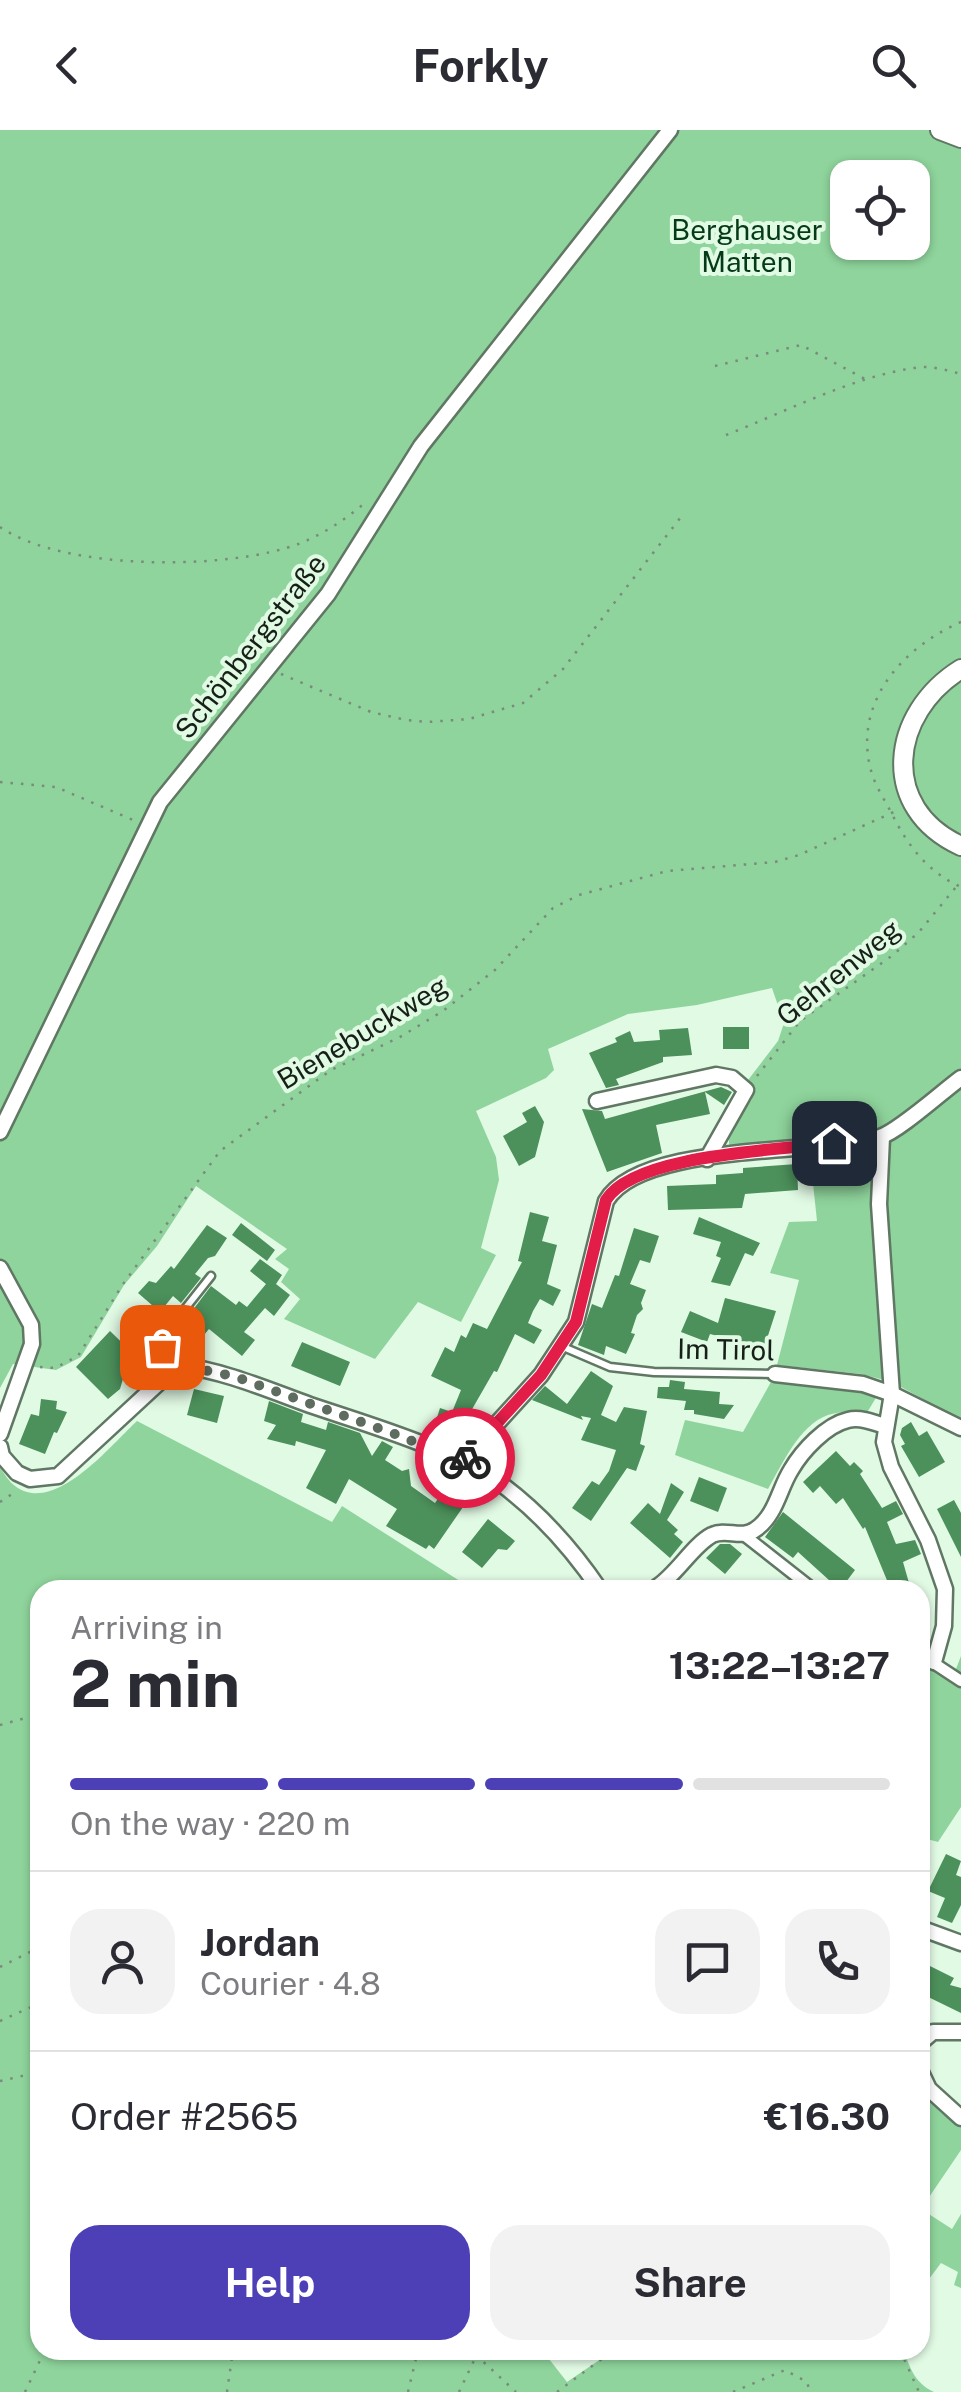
<!DOCTYPE html>
<html lang="en">
<head>
<meta charset="utf-8">
<style>
	body { margin:0; font-family:"Public Sans",sans-serif; background:#f2f2f3; color:#2b2b33; height:100vh; display:flex; flex-direction:column; font-size:38px; white-space:nowrap }
	* { box-sizing:border-box; margin:0 }
	p { font-size:32px; color:#7c7c81 }
	.icon { flex:none; width:55px; height:55px; fill:none; stroke:currentColor; stroke-width:2; stroke-linecap:round; stroke-linejoin:round }
	.map { position:relative; flex:1; overflow:hidden }
	.drawer { position:absolute; left:30px; top:1450px; width:900px; height:780px; display:flex; flex-direction:column; background:#fff; border-radius:30px; box-shadow:0 2px 8px #0004 }
	.drawer>* { flex:none }
	.fabs { position:absolute; left:830px; top:30px; display:grid; gap:20px }
	.fabs a { display:grid; place-items:center; width:100px; height:100px; border-radius:20px; background:#fff; box-shadow:0 2px 8px #0004; font-size:50px }
	.pin { position:absolute; display:grid; place-items:center; width:85px; height:85px; color:#fff; margin:-42px; border-radius:20px; box-shadow:0 5px 15px #0006 }
	.courier { position:absolute; display:grid; place-items:center; width:100px; height:100px; margin:-50px; border:8px solid #e11d48; border-radius:50%; background:#fff; color:#222; box-shadow:0 2px 12px #0007 }
	.summary em { font-style:normal; font-weight:700 }
	.summary div { display:flex; flex-direction:column-reverse }
	.summary { display:flex; align-items:center; justify-content:space-between; height:170px; padding:0 40px }
	h1 { font-size:65px; font-weight:700; line-height:75px }
	.bar { display:grid; grid-template-columns:repeat(4,1fr); gap:15px 10px; align-content:center; height:120px; padding:0 40px }
	.bar i { height:12px; border-radius:8px; background:#e1e1e2 }
	.bar .current { background:#4d40b7 }
	.bar p { grid-column:span 4 }
	.line { display:flex; align-items:center; gap:25px; padding:0 40px; border-top:2px solid #e1e1e2 }
	.line div { flex:1 }
	.round { display:grid; place-items:center; flex:none; width:105px; height:105px; border-radius:30px; background:#f2f2f3 }
	.action { display:flex; gap:20px; margin-top:auto; padding:20px 40px }
	.action a { flex:1; height:115px; border-radius:30px; background:#4d40b7; color:#fff; font-size:40px; font-weight:700; line-height:115px; text-align:center }
	.action a+a { background:#f2f2f3; color:#2b2b33 }
	header { display:flex; justify-content:space-between; align-items:center; height:130px; padding:0 40px; background:#fff; font-size:45px; font-weight:700 }
	.map>svg:first-child { display:block }
</style>
</head>
<body>
<header><svg class="icon" aria-label="back" viewBox="0 0 24 24"><path d="M15 5l-7 7 7 7"/></svg>Forkly<svg class="icon" aria-label="search" viewBox="0 0 24 24"><circle cx="10" cy="10" r="6"/><path d="M15 15l6 6"/></svg></header>
<div class="map">
<svg width="961" height="2262" viewBox="0 0 961 2262">
	<rect width="100%" height="100%" fill="#e1fae4"/>
	<g fill="#8fd49c" fill-rule="evenodd">
		<path d="M0,0H961V1290L892,1252L861,1244L777,1235L799,1150L770,1143L789,1092L817,1091L809,1016L733,1018L729,1015V1003L752,969L751,960L745,954L778,911L784,893L772,858L697,875L628,884L548,919L554,940L546,948L476,981L496,1027L499,1050L481,1118L496,1125L461,1192L418,1172L375,1229L284,1189L300,1169L281,1152L289,1139L275,1129L287,1119L196,1056L157,1116L124,1155L81,1227L56,1240L13,1234L0,1258ZM848,48H912V112H848Z"/>
		<path d="M771,1252L866,1263L877,1266L868,1281C855,1282 841,1281 828,1285C799,1295 782,1335 768,1359L675,1325L685,1290L743,1302Z"/>
		<path d="M137,1291L332,1392L342,1376L474,1460H40V2220H474L476,2224L479,2220H542L567,2252L614,2220H904C910,2239 915,2253 934,2262H0V1338C4,1343 9,1352 15,1356C54,1386 111,1315 137,1291Z"/>
		<path d="M961,1526V1677L938,1712L920,1707V1530L951,1552Z"/>
		<path d="M929,1959L961,1978V2020L921,2079L952,2099L961,2084V2158L954,2155L958,2142L941,2133L920,2161V1963Z"/>
	</g>
	<g fill="#4c905b">
		<rect x="723" y="897" width="26" height="22"/>
		<path d="M688,898L692,925L663,927V932L616,949L619,955L606,958L589,923L617,912L615,908L630,901L634,912L660,910L659,900Z"/>
		<path d="M721,957L732,962L724,975L705,962L710,984L656,995L662,1023L607,1042L582,979L602,981L605,989Z"/>
		<path d="M535,976L544,992L535,1027L519,1036L503,1006L527,992L522,983Z"/>
		<path d="M797,1034L798,1060L745,1064L742,1078L668,1080L667,1056L716,1054V1045L743,1043V1038Z"/>
		<path d="M530,1082L549,1087L542,1111L557,1115L547,1154L561,1160L553,1176L540,1169L533,1181L528,1193L542,1200L534,1214L515,1204L497,1242L494,1241L467,1288L461,1307L434,1297L440,1278L452,1282L461,1260L431,1246L445,1217L454,1222L461,1205L466,1208L473,1193L487,1199L522,1132L518,1131Z"/>
		<path d="M699,1087L760,1113L753,1126L745,1123L730,1156L711,1152L721,1128L716,1126L721,1112L693,1104Z"/>
		<path d="M241,1093L275,1120L267,1131L232,1105Z"/>
		<path d="M207,1095L227,1108L215,1126L208,1128L195,1144L201,1148L181,1173L173,1166L160,1182L138,1163L149,1151L156,1153L171,1136L174,1139Z"/>
		<path d="M634,1098L659,1106L650,1133L640,1130L630,1154L646,1160L641,1173L643,1179L637,1185L631,1203L635,1204L626,1224L606,1216L604,1225L578,1215L592,1174L602,1178L615,1145L619,1146Z"/>
		<path d="M260,1129L282,1145L276,1154L290,1165L274,1186L265,1178L244,1202L255,1210L242,1226L209,1199L198,1212L180,1197L211,1156L236,1175L239,1171L247,1177L266,1154L250,1141Z"/>
		<path d="M725,1168L776,1181L764,1218L710,1204L707,1212L681,1202L690,1181L718,1193Z"/>
		<path d="M110,1201L143,1233L123,1249L120,1259L108,1269L76,1237Z"/>
		<path d="M302,1212L350,1232L340,1256L291,1236Z"/>
		<path d="M591,1241L613,1256L601,1285L616,1292L624,1277L647,1281L640,1314L645,1316L636,1341L627,1338L591,1391L572,1378L592,1351L599,1355L609,1341L616,1320L581,1310L591,1288L581,1286L583,1290L532,1270L545,1256L567,1274Z"/>
		<path d="M670,1250L685,1252L684,1259L720,1262L719,1274L734,1275L724,1289L694,1284V1280H684L686,1271L657,1268L658,1257H669Z"/>
		<path d="M194,1259L224,1266L217,1293L187,1285Z"/>
		<path d="M41,1269L57,1271L56,1279L67,1282L57,1303L54,1302L45,1324L19,1314L31,1284L39,1286Z"/>
		<path d="M269,1271L303,1284L301,1292L326,1300L328,1292L360,1303L372,1326L382,1311L393,1317L385,1330L402,1341L409,1339L411,1356L435,1373L451,1350L472,1364L434,1419L429,1415L426,1419L386,1396L397,1379L349,1349L336,1374L306,1358L326,1320L296,1311L295,1316L267,1309L276,1295L264,1291Z"/>
		<path d="M911,1292L919,1306L927,1301L945,1332L919,1347L901,1316L905,1314L900,1305L902,1298Z"/>
		<path d="M836,1321L850,1336L854,1332L863,1341L860,1344L882,1378L896,1371L903,1384L887,1392L896,1414L915,1410L921,1424L903,1432L911,1460H891L865,1397L863,1399L843,1368L836,1374L820,1356L813,1363L803,1352Z"/>
		<path d="M699,1347L727,1358L718,1382L690,1371Z"/>
		<path d="M671,1353L684,1362L667,1390L678,1400L674,1404L683,1412L670,1428L630,1393L648,1373L660,1384Z"/>
		<path d="M954,1370L961,1383V1427L937,1379Z"/>
		<path d="M783,1382L855,1440L840,1460L798,1422L793,1428L765,1407Z"/>
		<path d="M488,1389L515,1411L507,1420L498,1419L482,1438L462,1422Z"/>
		<path d="M720,1414H730L742,1424L725,1444L706,1428Z"/>
		<path d="M946,1724L961,1731L956,1745L961,1747V1775L952,1793L937,1787L945,1768L928,1761Z"/>
		<path d="M924,1833L954,1848L950,1855L961,1858V1883L920,1863V1842Z"/>
	</g>
	<g fill="none" stroke-linecap="round" stroke-linejoin="round">
		<g stroke="#607764" stroke-width="11">
			<g id="service">
				<path d="M561,1216L610,1237L654,1242L774,1244"/>
				<path d="M177,1234L162,1217L169,1199L211,1146"/>
			</g>
		</g>
		<g stroke="#607764" stroke-width="15">
			<g id="pedestrian">
				<path d="M744,1405L814,1460"/>
				<path d="M920,1524L961,1551"/>
			</g>
		</g>
		<g stroke="#607764" stroke-width="19">
			<g id="minor">
				<path d="M597,971L716,945L732,948L746,960L707,1029"/>
				<path d="M0,1002L160,672L328,464L421,316L670,0"/>
				<path d="M882,1007L879,1074L892,1264L884,1312L891,1337L928,1410L945,1459L944,1496L934,1532"/>
				<path d="M0,1138L31,1195L32,1214L0,1304"/>
				<path d="M775,1244L863,1254L892,1264L961,1298"/>
				<path d="M0,1317L2,1326L17,1343L30,1349L58,1346L178,1235C225,1241 266,1259 310,1275C369,1295 450,1318 501,1354C540,1383 573,1420 600,1460"/>
				<path d="M461,1333L541,1245L576,1192L606,1071C641,1012 817,1025 880,1007C899,1001 943,961 961,948"/>
				<path d="M657,1457C677,1444 693,1415 712,1405C727,1398 742,1410 756,1399C776,1385 779,1359 791,1340C802,1321 826,1295 848,1290C860,1287 873,1292 885,1296"/>
				<path d="M920,1798L961,1813"/>
				<path d="M920,1913L933,1902H961"/>
				<path d="M920,1940L929,1959L961,1988"/>
			</g>
		</g>
		<g stroke="#607764" stroke-width="22">
			<g id="tertiary">
				<path d="M940,0L961,8"/>
				<path d="M961,539C890,583 878,678 961,716"/>
			</g>
		</g>
		<g stroke="#7a8b7c" stroke-width="2.5" stroke-dasharray="2.5 8" stroke-linecap="butt">
			<path d="M715,236L801,215L865,249"/>
			<path d="M726,305C785,282 852,247 914,238C930,235 946,240 961,244"/>
			<path d="M0,397C64,441 229,441 301,413C325,403 346,389 366,372"/>
			<path d="M961,492C901,518 851,575 872,644C877,659 886,672 893,686C908,716 929,743 961,757"/>
			<path d="M281,544L371,582L406,590L428,592L469,589L523,573L563,539L681,387"/>
			<path d="M0,652L56,657L133,690"/>
			<path d="M757,946L800,891L893,825L919,802L956,757"/>
			<path d="M40,1237L55,1238L78,1226L123,1154L220,1021L331,940L400,907L443,881L495,840L553,778L579,765L667,741L775,732L799,725L896,681"/>
			<path d="M0,1372L15,1362"/>
			<path d="M0,1595L40,1584"/>
			<path d="M0,1837L40,1817"/>
			<path d="M0,1891L40,1873"/>
			<path d="M0,1951L40,1942"/>
			<path d="M900,2220L919,2262"/>
			<path d="M476,2225L516,2262"/>
			<path d="M25,2262L45,2220"/>
			<path d="M227,2262L233,2220"/>
			<path d="M408,2262L418,2220"/>
			<path d="M459,2262L479,2220"/>
			<path d="M557,2262L614,2220"/>
			<path d="M733,2262L785,2240L807,2252L810,2262"/>
		</g>
		<use href="#service" stroke="#fff" stroke-width="6"/>
		<use href="#pedestrian" stroke="#fff" stroke-width="10"/>
		<use href="#minor" stroke="#fff" stroke-width="14"/>
		<use href="#tertiary" stroke="#fff" stroke-width="18"/>
	</g>
	<g fill="none" stroke-linecap="round" stroke-linejoin="round">
		<path stroke="#5e6c5f" stroke-width="10" stroke-dasharray="0 18" d="M162,1217L178,1235L233,1246L403,1307L461,1333L465,1328"/>
		<path stroke="#e11d48" stroke-width="12" d="M465,1328L541,1245L576,1192L606,1070C634,1024 781,1020 834,1013"/>
	</g>
	<g text-anchor="middle" dominant-baseline="central" stroke-width="8" stroke-linejoin="round" paint-order="stroke">
		<g font-size="28" fill="#053a17" stroke="#e1fae4">
			<text x="747" y="99">Berghauser<tspan x="747" dy="32">Matten</tspan></text>
		</g>
		<g font-size="28" fill="#172018" stroke="#e1fae4">
			<text transform="translate(250 516) rotate(-52)">Schönbergstraße</text>
			<text transform="translate(838 842) rotate(-39)">Gehrenweg</text>
			<text transform="translate(362 902) rotate(-31)">Bienebuckweg</text>
			<text transform="translate(726 1219) rotate(1)">Im Tirol</text>
		</g>
	</g>
</svg>
<div class="fabs">
<a><svg class="icon" aria-label="locate" viewBox="0 0 24 24"><circle cx="12" cy="12" r="6"/><path d="M12 2v4M12 18v4M2 12h4M18 12h4"/></svg></a>
</div>
<div class="pin" style="left:162px;top:1217px;background:#ea580c"><svg class="icon" aria-label="bag" viewBox="0 0 24 24"><path d="M5 8h14l-1 12H6zM9 8a3 3 0 0 1 6 0"/></svg></div>
<div class="pin" style="left:834px;top:1013px;background:#1f2937"><svg class="icon" aria-label="home" viewBox="0 0 24 24"><path d="M3 11l9-7 9 7M6 9v11h12V9"/></svg></div>
<div class="courier" style="left:465px;top:1328px"><svg class="icon" aria-label="bike" viewBox="0 0 24 24"><circle cx="6" cy="16" r="4"/><circle cx="18" cy="16" r="4"/><path d="M6 16l4-8h5l3 8M10 8l3 8H6M13 5h3"/></svg></div>
<section class="drawer">
<div class="summary"><div><h1>2 min</h1><p>Arriving in</p></div><em>13:22–13:27</em></div>
<div class="bar"><i class="current"></i><i class="current"></i><i class="current"></i><i></i><p>On the way · 220 m</p></div>
<div class="line" style="height:180px"><a class="round"><svg class="icon" aria-label="person" viewBox="0 0 24 24"><circle cx="12" cy="8" r="4"/><path d="M4 21q1-7 8-7t8 7"/></svg></a><div><b>Jordan</b><p>Courier · 4.8</p></div><a class="round"><svg class="icon" aria-label="chat" viewBox="0 0 24 24"><path d="M4 5h16v11H9l-5 4z"/></svg></a><a class="round"><svg class="icon" aria-label="phone" viewBox="0 0 24 24"><path d="M5 4h4l2 5-3 2q2 4 5 5l2-3 5 2v4C11 20 4 13 5 4z"/></svg></a></div>
<div class="line" style="height:130px"><div>Order #2565</div><b>€16.30</b></div>
<div class="action"><a>Help</a><a>Share</a></div>
</section>
</div>
</body>
</html>
